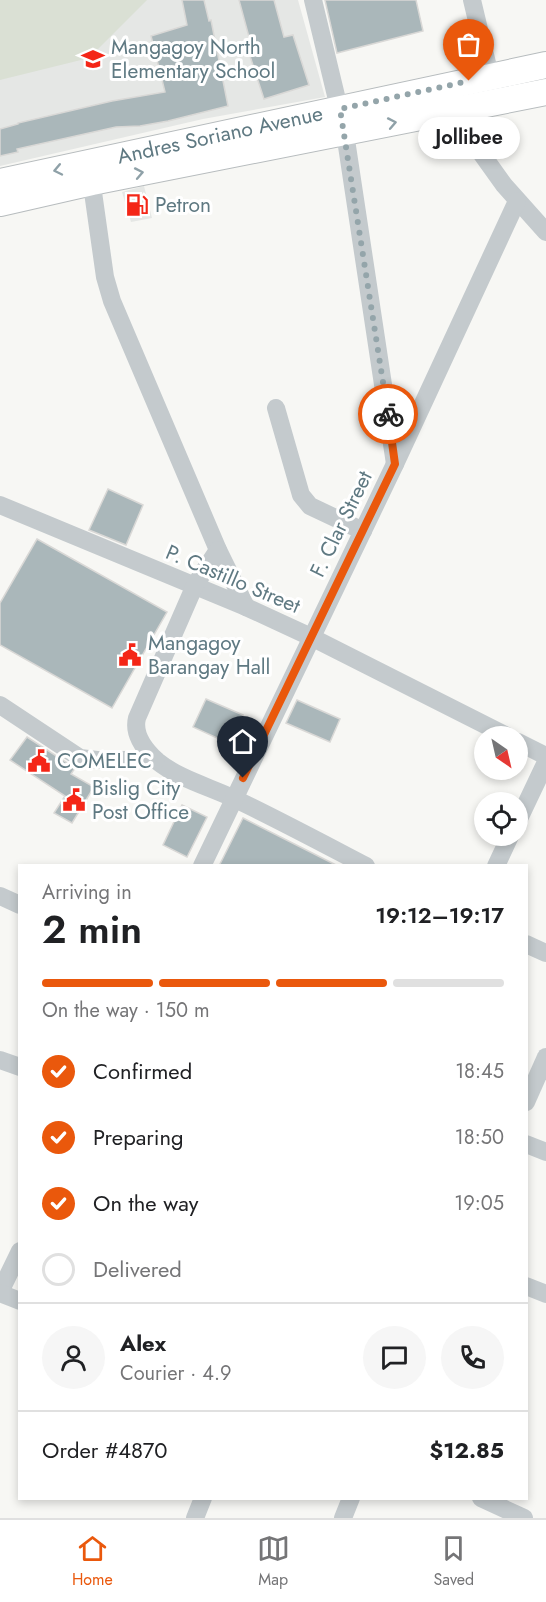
<!DOCTYPE html>
<html lang="en">
<head>
<meta charset="utf-8">
<style>
	body { margin:0; font-family:Jost,sans-serif; background:#f6f6f6; color:#202124; height:100vh; display:flex; flex-direction:column; font-size:22px; white-space:nowrap }
	* { box-sizing:border-box; margin:0 }
	p { font-size:20px; color:#757577 }
	.icon { flex:none; width:33px; height:33px; fill:none; stroke:currentColor; stroke-width:2; stroke-linecap:round; stroke-linejoin:round }
	.map { position:relative; flex:1; overflow:hidden }
	.drawer { position:absolute; left:18px; top:864px; width:510px; height:636px; display:flex; flex-direction:column; background:#fff; border-radius:0px; box-shadow:0 3px 9px #0003 }
	.drawer>* { flex:none }
	.needle { width:39px; rotate:146deg }
	.fabs { position:absolute; left:474px; top:726px; display:grid; gap:12px }
	.fabs a { display:grid; place-items:center; width:54px; height:54px; border-radius:50%; background:#fff; box-shadow:0 3px 9px #0003; font-size:30px }
	.pin { position:absolute; display:grid; place-items:center; width:51px; height:51px; color:#fff; margin:-62px -26px; border-radius:50% 50% 50% 0; rotate:-45deg; box-shadow:0 0 6px #0007 }
	.pin .icon { rotate:45deg }
	.courier { position:absolute; display:grid; place-items:center; width:60px; height:60px; margin:-30px; border:4px solid #ea580c; border-radius:50%; background:#fff; color:#222; box-shadow:0 2px 8px #0007 }
	.bubble { position:absolute; height:42px; border-radius:21px; background:#fff; box-shadow:0 3px 9px #0003; font-size:20px; font-weight:600; line-height:42px; text-align:center }
	.headline em { font-style:normal; font-weight:600 }
	.headline div { display:flex; flex-direction:column-reverse }
	.headline { display:flex; align-items:center; justify-content:space-between; height:102px; padding:0 24px }
	h1 { font-size:39px; font-weight:600; line-height:45px }
	.bar { display:grid; grid-template-columns:repeat(4,1fr); gap:9px 6px; align-content:center; height:72px; padding:0 24px }
	.bar i { height:8px; border-radius:4px; background:#e0e0e0 }
	.bar .current { background:#ea580c }
	.bar p { grid-column:span 4 }
	.line { display:flex; align-items:center; gap:15px; padding:0 24px; border-top:2px solid #e0e0e0 }
	.line div { flex:1 }
	.round { display:grid; place-items:center; flex:none; width:63px; height:63px; border-radius:32px; background:#f6f6f6 }
	ol { padding:0 24px; list-style:none }
	li { display:flex; align-items:center; gap:18px; height:66px }
	li p { margin-inline-start:auto }
	li .icon { padding:6px; border-radius:50%; background:#ea580c; color:#fff; stroke-width:4 }
	li:last-child { color:#757577 }
	li i { width:33px; height:33px; border:3px solid #e0e0e0; border-radius:50% }
	.dock { display:flex; justify-content:space-around; align-items:center; height:84px; border-top:2px solid #e0e0e0; background:#fff; font-size:16px; color:#757577 }
	.dock a { display:grid; justify-items:center; gap:3px }
	.dock .current { color:#ea580c }
	.map>svg:first-child { display:block }
</style>
</head>
<body>
<div class="map">
<svg width="546" height="1518" viewBox="0 0 546 1518">
	<rect width="100%" height="100%" fill="#f7f7f4"/>
	<g fill="#e5e7e5">
		<path d="M0,0H298L325,97L203,119L0,166Z"/>
		<path d="M144,186L152,218L131,222L122,192Z"/>
	</g>
	<path fill="#dae0d4" d="M0,0H147L89,58L0,80Z"/>
	<g fill="#aab7ba" stroke="#d9d8d6" stroke-width="1.5">
		<path d="M182,0H204L209,21L211,20L228,106L168,121L140,126L116,127L17,149L18,152L0,156V129L18,124V123L112,101L165,92L151,36L187,25Z"/>
		<path d="M239,0H274L284,37L293,35L309,85L264,99L248,50L252,48Z"/>
		<path d="M325,0H416L423,31L337,53Z"/>
		<path d="M108,489L143,505L126,545L89,530Z"/>
		<path d="M37,539L167,612L112,708L0,645V603Z"/>
		<path d="M206,699L243,715L230,744L193,727Z"/>
		<path d="M297,700L340,719L330,742L286,723Z"/>
		<path d="M27,737L75,768L71,774L94,787L72,823L54,813L65,796L10,760Z"/>
		<path d="M182,805L207,817L187,857L163,845Z"/>
		<path d="M243,818L338,866H219Z"/>
	</g>
	<g fill="none" stroke-linecap="round" stroke-linejoin="round">
		<g stroke="#b7bcbe" stroke-width="28">
			<g id="highway">
				<path id="s1" d="M0,182L546,65"/>
				<path d="M0,203L92,182L546,92"/>
			</g>
		</g>
		<g stroke="#c4cacd" stroke-width="18">
			<path d="M313,0L345,133L395,464"/>
			<path d="M472,0L493,88"/>
			<path d="M451,111L504,185L546,232"/>
			<path d="M90,171L105,277L112,301L218,550L246,607"/>
			<path d="M276,408L301,495L310,506L363,531"/>
			<path d="M0,505L246,607L311,637L507,736"/>
			<path d="M218,550L195,585L137,718C133,734 145,750 157,761C179,779 210,787 235,799C279,820 322,843 366,866"/>
			<path d="M0,705L80,758L97,760H156"/>
			<path d="M518,742L546,756"/>
			<path d="M518,821L546,762"/>
			<path d="M202,866L395,464L517,201"/>
			<path d="M496,866L510,836"/>
			<path d="M0,896L20,905"/>
			<path d="M526,944L546,953"/>
			<path d="M0,1060L20,1067"/>
			<path d="M526,1102L546,1057"/>
			<path d="M526,1144L546,1152"/>
			<path d="M526,1286L546,1294"/>
			<path d="M0,1292L20,1251"/>
			<path d="M0,1293L20,1301"/>
			<path d="M481,1498L524,1518"/>
			<path d="M195,1518L203,1498"/>
			<path d="M343,1518L351,1498"/>
		</g>
		<use href="#highway" stroke="#fff" stroke-width="26"/>
	</g>
	<defs><path id="oneway-chevron" d="M-2-3.5L2.5 0L-2 3.5" fill="none" stroke-width="1.6" stroke-linecap="round" stroke-linejoin="round" transform="scale(1.5)"/></defs>
	<g stroke="#8fa1a8">
		<use href="#oneway-chevron" transform="translate(392 123) rotate(-11)"/>
		<use href="#oneway-chevron" transform="translate(58 170) rotate(168)"/>
		<use href="#oneway-chevron" transform="translate(139 173) rotate(-11)"/>
	</g>
	<g fill="none" stroke-linecap="round" stroke-linejoin="round">
		<path stroke="#94a5aa" stroke-width="6" stroke-dasharray="0 10.8" d="M388,414L340,109L469,81"/>
		<path stroke="#ea580c" stroke-width="8" d="M243,778L395,464L388,414"/>
	</g>
	<defs>
		<g id="school-bare" transform="scale(1.8)"><path d="M0-5L7-2L0 1L-7-2ZM-4 1L0 2.5L4 1V4Q0 6-4 4Z" fill="#f42617" stroke="#fff" stroke-width="2.5" paint-order="stroke"/></g>
		<g id="fuel-bare" transform="scale(1.8)"><path d="M-5.5-6h7V0h2V4h1.3V-2.5L3-4.5l.8-.8L6-3V5H2.5V1h-1V6h-7ZM-4.2-4.7v3.2H.2V-4.7Z" fill="#f42617" stroke="#fff" stroke-width="2.5" paint-order="stroke"/></g>
		<g id="civic-bare" transform="scale(1.8)"><path d="M-.6-6.5H3V-4.5H.6V-3L4-1V1h2V6H-6V1h2V-1L-.6-3ZM-1.2 2.5V6h2.4V2.5Z" fill="#f42617" stroke="#fff" stroke-width="2.5" paint-order="stroke"/></g>
	</defs>
	<g fill-rule="evenodd">
		<use href="#school-bare" x="93" y="59"/>
		<use href="#fuel-bare" x="137" y="205"/>
		<use href="#civic-bare" x="130" y="655"/>
		<use href="#civic-bare" x="39" y="761"/>
		<use href="#civic-bare" x="74" y="800"/>
	</g>
	<g text-anchor="middle" dominant-baseline="central" stroke-width="6" stroke-linejoin="round" paint-order="stroke">
		<g font-size="21" fill="#5f7982" stroke="#fff" text-anchor="start">
			<text x="111" y="47">Mangagoy North<tspan x="111" dy="24">Elementary School</tspan></text>
			<text x="155" y="205">Petron</text>
			<text x="148" y="643">Mangagoy<tspan x="148" dy="24">Barangay Hall</tspan></text>
			<text x="57" y="761">COMELEC</text>
			<text x="92" y="788">Bislig City<tspan x="92" dy="24">Post Office</tspan></text>
		</g>
		<g font-size="21" fill="#5f7982" stroke="#fff">
			<text stroke="none"><textPath href="#s1" startOffset="225">Andres Soriano Avenue</textPath></text>
			<text transform="translate(341 524) rotate(-64)">F. Clar Street</text>
			<text transform="translate(233 579) rotate(23)">P. Castillo Street</text>
		</g>
	</g>
</svg>
<div class="fabs">
<a><svg class="needle" viewBox="-14 -14 28 28"><path d="M0-13l5 13h-10z" fill="#e53935"/><path d="M0 13l5-13h-10z" fill="#757577"/></svg></a>
<a><svg class="icon" aria-label="locate" viewBox="0 0 24 24"><circle cx="12" cy="12" r="6"/><path d="M12 2v4M12 18v4M2 12h4M18 12h4"/></svg></a>
</div>
<div class="pin" style="left:469px;top:81px;background:#ea580c"><svg class="icon" aria-label="bag" viewBox="0 0 24 24"><path d="M5 8h14l-1 12H6zM9 8a3 3 0 0 1 6 0"/></svg></div>
<div class="pin" style="left:243px;top:778px;background:#1f2937"><svg class="icon" aria-label="home" viewBox="0 0 24 24"><path d="M3 11l9-7 9 7M6 9v11h12V9"/></svg></div>
<div class="courier" style="left:388px;top:414px"><svg class="icon" aria-label="bike" viewBox="0 0 24 24"><circle cx="6" cy="16" r="4"/><circle cx="18" cy="16" r="4"/><path d="M6 16l4-8h5l3 8M10 8l3 8H6M13 5h3"/></svg></div>
<div class="bubble" style="left:418px;top:117px;width:102px">Jollibee</div>
<section class="drawer">
<div class="headline"><div><h1>2 min</h1><p>Arriving in</p></div><em>19:12–19:17</em></div>
<div class="bar"><i class="current"></i><i class="current"></i><i class="current"></i><i></i><p>On the way · 150 m</p></div>
<ol>
<li><svg class="icon" aria-label="check" viewBox="0 0 24 24"><path d="M5 12l5 5 9-10"/></svg>Confirmed<p>18:45</p></li>
<li><svg class="icon" aria-label="check" viewBox="0 0 24 24"><path d="M5 12l5 5 9-10"/></svg>Preparing<p>18:50</p></li>
<li><svg class="icon" aria-label="check" viewBox="0 0 24 24"><path d="M5 12l5 5 9-10"/></svg>On the way<p>19:05</p></li>
<li><i></i>Delivered</li>
</ol>
<div class="line" style="height:108px"><a class="round"><svg class="icon" aria-label="person" viewBox="0 0 24 24"><circle cx="12" cy="8" r="4"/><path d="M4 21q1-7 8-7t8 7"/></svg></a><div><b>Alex</b><p>Courier · 4.9</p></div><a class="round"><svg class="icon" aria-label="chat" viewBox="0 0 24 24"><path d="M4 5h16v11H9l-5 4z"/></svg></a><a class="round"><svg class="icon" aria-label="phone" viewBox="0 0 24 24"><path d="M5 4h4l2 5-3 2q2 4 5 5l2-3 5 2v4C11 20 4 13 5 4z"/></svg></a></div>
<div class="line" style="height:78px"><div>Order #4870</div><b>$12.85</b></div>
</section>
</div>
<nav class="dock">
<a class="current"><svg class="icon" aria-label="home" viewBox="0 0 24 24"><path d="M3 11l9-7 9 7M6 9v11h12V9"/></svg>Home</a>
<a><svg class="icon" aria-label="map" viewBox="0 0 24 24"><path d="M3 6l6-2 6 2 6-2v14l-6 2-6-2-6 2zM9 4v14M15 6v14"/></svg>Map</a>
<a><svg class="icon" aria-label="saved" viewBox="0 0 24 24"><path d="M7 4h10v16l-5-4-5 4z"/></svg>Saved</a>
</nav>
</body>
</html>
